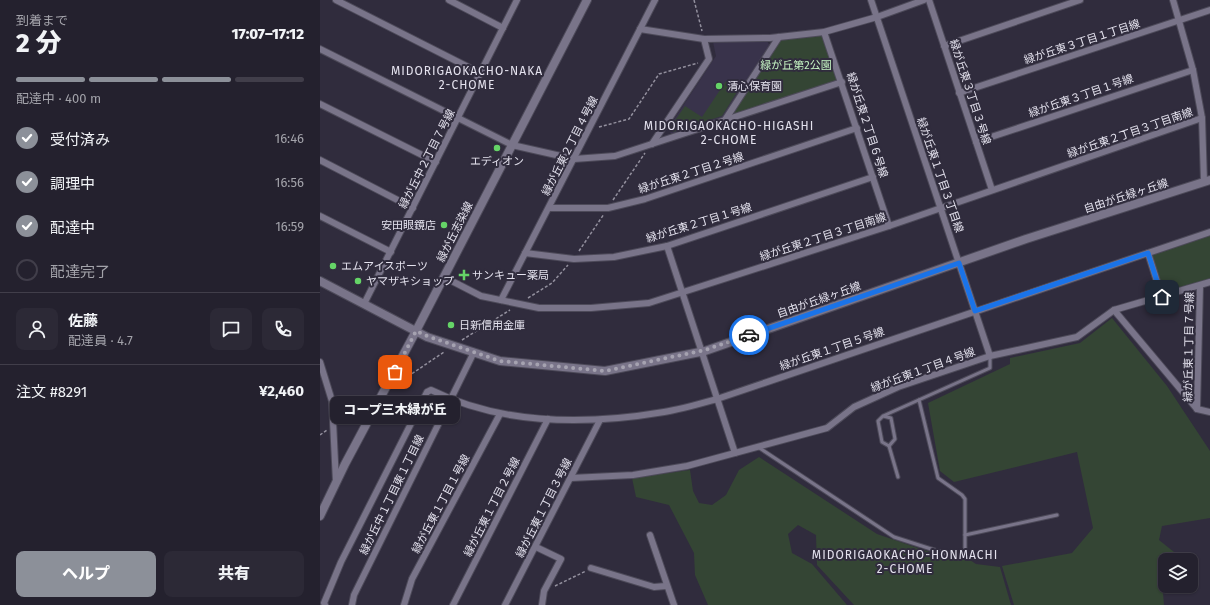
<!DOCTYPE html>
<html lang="ja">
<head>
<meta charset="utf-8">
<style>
	body { margin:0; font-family:"Fira Sans","Noto Sans JP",sans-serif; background:#2c2936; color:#f1f3f6; height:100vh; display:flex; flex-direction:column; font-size:15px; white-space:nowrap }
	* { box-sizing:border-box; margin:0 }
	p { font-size:13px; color:#a3a3aa }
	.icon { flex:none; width:22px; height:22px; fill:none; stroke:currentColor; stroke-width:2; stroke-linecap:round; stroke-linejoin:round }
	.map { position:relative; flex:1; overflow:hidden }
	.side { display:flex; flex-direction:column; background:#24212e; width:320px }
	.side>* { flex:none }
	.controls { position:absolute; left:838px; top:553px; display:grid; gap:8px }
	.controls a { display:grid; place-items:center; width:40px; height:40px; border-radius:8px; background:#24212e; box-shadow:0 1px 3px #0004,0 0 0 1px #413e4a; font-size:20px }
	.pin { position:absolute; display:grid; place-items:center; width:34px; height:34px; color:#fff; margin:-17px; border-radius:8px; box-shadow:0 2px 6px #0006 }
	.courier { position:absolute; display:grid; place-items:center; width:40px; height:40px; margin:-20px; border:3px solid #1a73e8; border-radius:50%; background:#fff; color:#222; box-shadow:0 1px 5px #0007 }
	.bubble { position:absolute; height:28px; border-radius:8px; background:#24212e; box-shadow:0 1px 3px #0004,0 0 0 1px #413e4a; font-size:13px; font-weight:800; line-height:28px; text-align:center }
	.head em { font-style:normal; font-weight:800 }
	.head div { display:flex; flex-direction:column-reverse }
	.head { display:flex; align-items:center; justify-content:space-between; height:68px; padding:0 16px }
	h1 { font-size:26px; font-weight:800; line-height:30px }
	.bar { display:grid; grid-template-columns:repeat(4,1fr); gap:6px 4px; align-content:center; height:48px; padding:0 16px }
	.bar i { height:5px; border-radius:3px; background:#413e4a }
	.bar .on { background:#8c9099 }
	.bar p { grid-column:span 4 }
	.line { display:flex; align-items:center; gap:10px; padding:0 16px; border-top:1px solid #413e4a }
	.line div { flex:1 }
	.round { display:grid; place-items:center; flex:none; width:42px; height:42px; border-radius:8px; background:#2c2936 }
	ol { padding:0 16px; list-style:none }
	li { display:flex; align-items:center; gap:12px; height:44px }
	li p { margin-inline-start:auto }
	li .icon { padding:4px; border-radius:50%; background:#8c9099; color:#fff; stroke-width:4 }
	li:last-child { color:#a3a3aa }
	li i { width:22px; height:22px; border:2px solid #413e4a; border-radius:50% }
	.primary-button { display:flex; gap:8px; margin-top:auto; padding:8px 16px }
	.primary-button a { flex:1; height:46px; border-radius:8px; background:#8c9099; color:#fff; font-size:16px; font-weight:800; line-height:46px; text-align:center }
	.primary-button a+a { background:#2c2936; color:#f1f3f6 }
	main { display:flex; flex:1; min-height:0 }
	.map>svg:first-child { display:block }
</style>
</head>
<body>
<main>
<section class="side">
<div class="head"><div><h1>2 分</h1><p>到着まで</p></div><em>17:07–17:12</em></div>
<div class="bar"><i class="on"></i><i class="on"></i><i class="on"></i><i></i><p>配達中 · 400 m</p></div>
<ol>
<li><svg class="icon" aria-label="check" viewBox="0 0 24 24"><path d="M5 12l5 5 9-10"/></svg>受付済み<p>16:46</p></li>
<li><svg class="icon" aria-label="check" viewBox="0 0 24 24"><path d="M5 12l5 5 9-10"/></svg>調理中<p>16:56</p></li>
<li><svg class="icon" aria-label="check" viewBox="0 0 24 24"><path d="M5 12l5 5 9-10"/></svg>配達中<p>16:59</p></li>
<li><i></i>配達完了</li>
</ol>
<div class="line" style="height:72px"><a class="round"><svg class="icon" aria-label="person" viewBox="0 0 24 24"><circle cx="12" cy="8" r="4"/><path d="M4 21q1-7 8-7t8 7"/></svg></a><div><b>佐藤</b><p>配達員 · 4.7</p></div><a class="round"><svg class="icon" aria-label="chat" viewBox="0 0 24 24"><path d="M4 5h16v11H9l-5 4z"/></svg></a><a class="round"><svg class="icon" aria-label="phone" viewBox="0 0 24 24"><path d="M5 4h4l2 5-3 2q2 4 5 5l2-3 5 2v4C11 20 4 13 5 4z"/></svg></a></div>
<div class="line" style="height:52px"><div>注文 #8291</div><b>¥2,460</b></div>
<div class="primary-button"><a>ヘルプ</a><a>共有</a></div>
</section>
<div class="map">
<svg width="890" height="605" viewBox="0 0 890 605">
	<rect width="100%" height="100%" fill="#302c3d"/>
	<path fill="#39334b" d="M447,41L450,46L403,117L352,134L347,130L396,56L393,42Z"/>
	<g fill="#344534">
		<path d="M504,32L522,82L405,120L459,37Z"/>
		<path d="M406,81L419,89L402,116L353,132L349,129L365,106L382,117Z"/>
		<path d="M890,232V280L842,297L828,253Z"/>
		<path d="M792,318L847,386L890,451V518L842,526L839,540L854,552V560H845V586H855V594L843,593L844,605H694L682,566L752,553L773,528L757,452L634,482L620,471L608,403L690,364V358L760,343Z"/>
		<path d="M439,457L557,534L633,560H650L656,564L680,567L691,605H534L497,565L496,535L478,525L468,534L472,553L492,564L527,605H388L375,575L374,553L349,505L316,497L312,478L370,470L373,491L379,503L392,505L406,495L419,470Z"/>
	</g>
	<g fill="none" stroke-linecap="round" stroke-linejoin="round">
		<g stroke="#4d4a59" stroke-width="5">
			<g id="service">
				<path d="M563,416L571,418L575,439L569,446L562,442L558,421L563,416L670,368V356"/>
				<path d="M569,446L578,477"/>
				<path d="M438,447L574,537L639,558L645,553V499L642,495L618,478L599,400"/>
				<path d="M645,535L737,515"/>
			</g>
		</g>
		<g stroke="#4d4a59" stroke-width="8">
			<g id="minor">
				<path d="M16,0L160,73"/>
				<path d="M129,0L183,28"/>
				<path d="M551,0L670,356"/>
				<path d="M609,0L672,190"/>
				<path d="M853,0L873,70L882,118L884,182"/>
				<path d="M320,29L384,39L450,38L504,32L557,17L604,0"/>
				<path d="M504,32L569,226"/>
				<path d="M624,46L760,0"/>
				<path d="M0,49L192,145L254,159L295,156L522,82"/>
				<path d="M639,93L890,10"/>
				<path d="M0,104L116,162"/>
				<path d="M405,120L459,37"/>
				<path d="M656,142L873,70"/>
				<path d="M332,144L389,59L384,39"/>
				<path d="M0,160L93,208"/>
				<path d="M229,208H288L325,199L537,128"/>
				<path d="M0,216L71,252"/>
				<path d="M347,246L415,453"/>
				<path d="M205,253L254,259L294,257L347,246L553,177"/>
				<path d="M828,253L842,297"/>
				<path d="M124,277L161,296L219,308H271L329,303L569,226L882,118"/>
				<path d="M181,300L335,0"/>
				<path d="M44,304L197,0"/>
				<path d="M794,310L877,409L890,412"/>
				<path d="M0,362L12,401L16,482"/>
				<path d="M877,409L880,286"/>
				<path d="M251,478L313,475L367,466L507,428L534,407L578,387L670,356L757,337L794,310L890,282"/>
				<path d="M330,535L354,605"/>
				<path d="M216,547L241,559L224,591L222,605"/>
				<path d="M271,568L334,587L346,586"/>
				<path d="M5,605L4,603L21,562L107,392L111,390C182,425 267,425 344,412C362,409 379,404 397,399L890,232"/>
				<path d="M32,605L34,595L154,352"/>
				<path d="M84,605L92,579L180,414"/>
				<path d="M133,605L228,419"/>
				<path d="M185,605L280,420"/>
			</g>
		</g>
		<g stroke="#4d4a59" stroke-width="10">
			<g id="tertiary">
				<path d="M0,281L107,337L180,361L285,371L385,351L706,239L890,180"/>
				<path d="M0,516L25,464L96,331L267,0"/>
			</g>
		</g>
		<g stroke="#93909e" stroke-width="1.5" stroke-dasharray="3 2" stroke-linecap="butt">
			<path d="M374,0L382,31"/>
			<path d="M279,127L309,119L339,74L378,63"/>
			<path d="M293,200L325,153"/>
			<path d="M259,251L284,214"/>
			<path d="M208,298L232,283L248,265"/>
			<path d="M142,340L190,310"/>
			<path d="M79,381L87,377L124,352"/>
			<path d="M20,422L46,407"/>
			<path d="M0,435L7,430"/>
			<path d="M235,586L266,571"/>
		</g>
		<use href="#service" stroke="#797489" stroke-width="3"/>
		<use href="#minor" stroke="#797489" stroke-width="6"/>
		<use href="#tertiary" stroke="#797489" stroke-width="8"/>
	</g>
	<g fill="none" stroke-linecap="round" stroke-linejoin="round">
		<path stroke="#a5a2b0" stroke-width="4" stroke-dasharray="0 7.2" d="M75,372L96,331L107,336L180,361L285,371L385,350L429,335"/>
		<path stroke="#1a73e8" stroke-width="5" d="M429,335L639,263L655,311L828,253L842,297"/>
	</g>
	<g fill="#65d467" stroke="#302c3d" stroke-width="1.5">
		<circle cx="399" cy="86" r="4"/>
		<circle cx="177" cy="148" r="4"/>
		<circle cx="124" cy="225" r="4"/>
		<circle cx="13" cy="266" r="4"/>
		<path d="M142 269h4v4h4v4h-4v4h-4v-4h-4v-4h4z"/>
		<circle cx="38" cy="281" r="4"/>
		<circle cx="131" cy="325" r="4"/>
	</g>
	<g text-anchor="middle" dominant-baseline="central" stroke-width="4" stroke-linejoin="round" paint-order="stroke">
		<g font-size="11" fill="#e4e2ee" stroke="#302c3d">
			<text transform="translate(762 42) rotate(-18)">緑が丘東３丁目１丁目線</text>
			<text transform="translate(650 92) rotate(72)">緑が丘東３丁目３号線</text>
			<text transform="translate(761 96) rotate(-19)">緑が丘東３丁目１号線</text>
			<text transform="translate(547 125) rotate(72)">緑が丘東２丁目６号線</text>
			<text transform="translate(810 133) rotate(-19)">緑が丘東２丁目３丁目南線</text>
			<text transform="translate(250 146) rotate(-63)">緑が丘東２丁目４号線</text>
			<text transform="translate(107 159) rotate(-63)">緑が丘中２丁目７号線</text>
			<text transform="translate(371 173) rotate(-18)">緑が丘東２丁目２号線</text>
			<text transform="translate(620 175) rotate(71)">緑が丘東１丁目３丁目線</text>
			<text transform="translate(806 196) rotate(-18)">自由が丘緑ヶ丘線</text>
			<text transform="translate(379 223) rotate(-17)">緑が丘東２丁目１号線</text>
			<text transform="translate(135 232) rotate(-63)">緑が丘志染線</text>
			<text transform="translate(503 237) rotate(-18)">緑が丘東２丁目３丁目南線</text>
			<text transform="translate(499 300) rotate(-19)">自由が丘緑ヶ丘線</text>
			<text transform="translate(869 347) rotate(-89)">緑が丘東１丁目７号線</text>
			<text transform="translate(512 349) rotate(-19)">緑が丘東１丁目５号線</text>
			<text transform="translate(603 370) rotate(-20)">緑が丘東１丁目４号線</text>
			<text transform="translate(72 495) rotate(-64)">緑が丘中１丁目東１丁目線</text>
			<text transform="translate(121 504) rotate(-62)">緑が丘東１丁目１号線</text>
			<text transform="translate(172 507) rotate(-63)">緑が丘東１丁目２号線</text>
			<text transform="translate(224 508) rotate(-63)">緑が丘東１丁目３号線</text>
		</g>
		<g font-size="11" fill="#c4f3c2" stroke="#302c3d">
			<text x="476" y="65">緑が丘第2公園</text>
		</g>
		<g font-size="11" fill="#e4e2ee" stroke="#302c3d" text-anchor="start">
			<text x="407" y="86">清心保育園</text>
			<text x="177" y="161" text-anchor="middle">エディオン</text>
			<text x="116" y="225" text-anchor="end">安田眼鏡店</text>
			<text x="21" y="266">エムアイスポーツ</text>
			<text x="152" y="275">サンキュー薬局</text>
			<text x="46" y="281">ヤマザキショップ</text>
			<text x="139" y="325">日新信用金庫</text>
		</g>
		<g font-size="12" letter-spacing="1" fill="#e4e2ee" stroke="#302c3d">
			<text x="147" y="71">MIDORIGAOKACHO-NAKA<tspan x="147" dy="14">2-CHOME</tspan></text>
			<text x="409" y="126">MIDORIGAOKACHO-HIGASHI<tspan x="409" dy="14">2-CHOME</tspan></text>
			<text x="585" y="555">MIDORIGAOKACHO-HONMACHI<tspan x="585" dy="14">2-CHOME</tspan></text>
		</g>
	</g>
</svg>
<div class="controls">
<a><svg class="icon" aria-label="layers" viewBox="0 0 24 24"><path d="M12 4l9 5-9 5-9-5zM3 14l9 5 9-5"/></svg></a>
</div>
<div class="pin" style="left:75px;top:372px;background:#ea580c"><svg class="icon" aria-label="bag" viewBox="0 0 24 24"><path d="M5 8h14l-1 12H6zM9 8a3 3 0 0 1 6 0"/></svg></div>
<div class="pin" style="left:842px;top:297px;background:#1f2937"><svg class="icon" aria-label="home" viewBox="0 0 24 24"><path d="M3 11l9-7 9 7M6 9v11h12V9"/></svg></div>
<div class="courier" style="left:429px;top:335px"><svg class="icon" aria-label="car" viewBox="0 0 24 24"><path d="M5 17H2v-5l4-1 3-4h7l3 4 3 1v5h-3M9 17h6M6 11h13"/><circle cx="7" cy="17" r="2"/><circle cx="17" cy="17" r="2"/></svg></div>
<div class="bubble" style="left:10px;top:396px;width:130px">コープ三木緑が丘</div>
</div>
</main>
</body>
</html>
